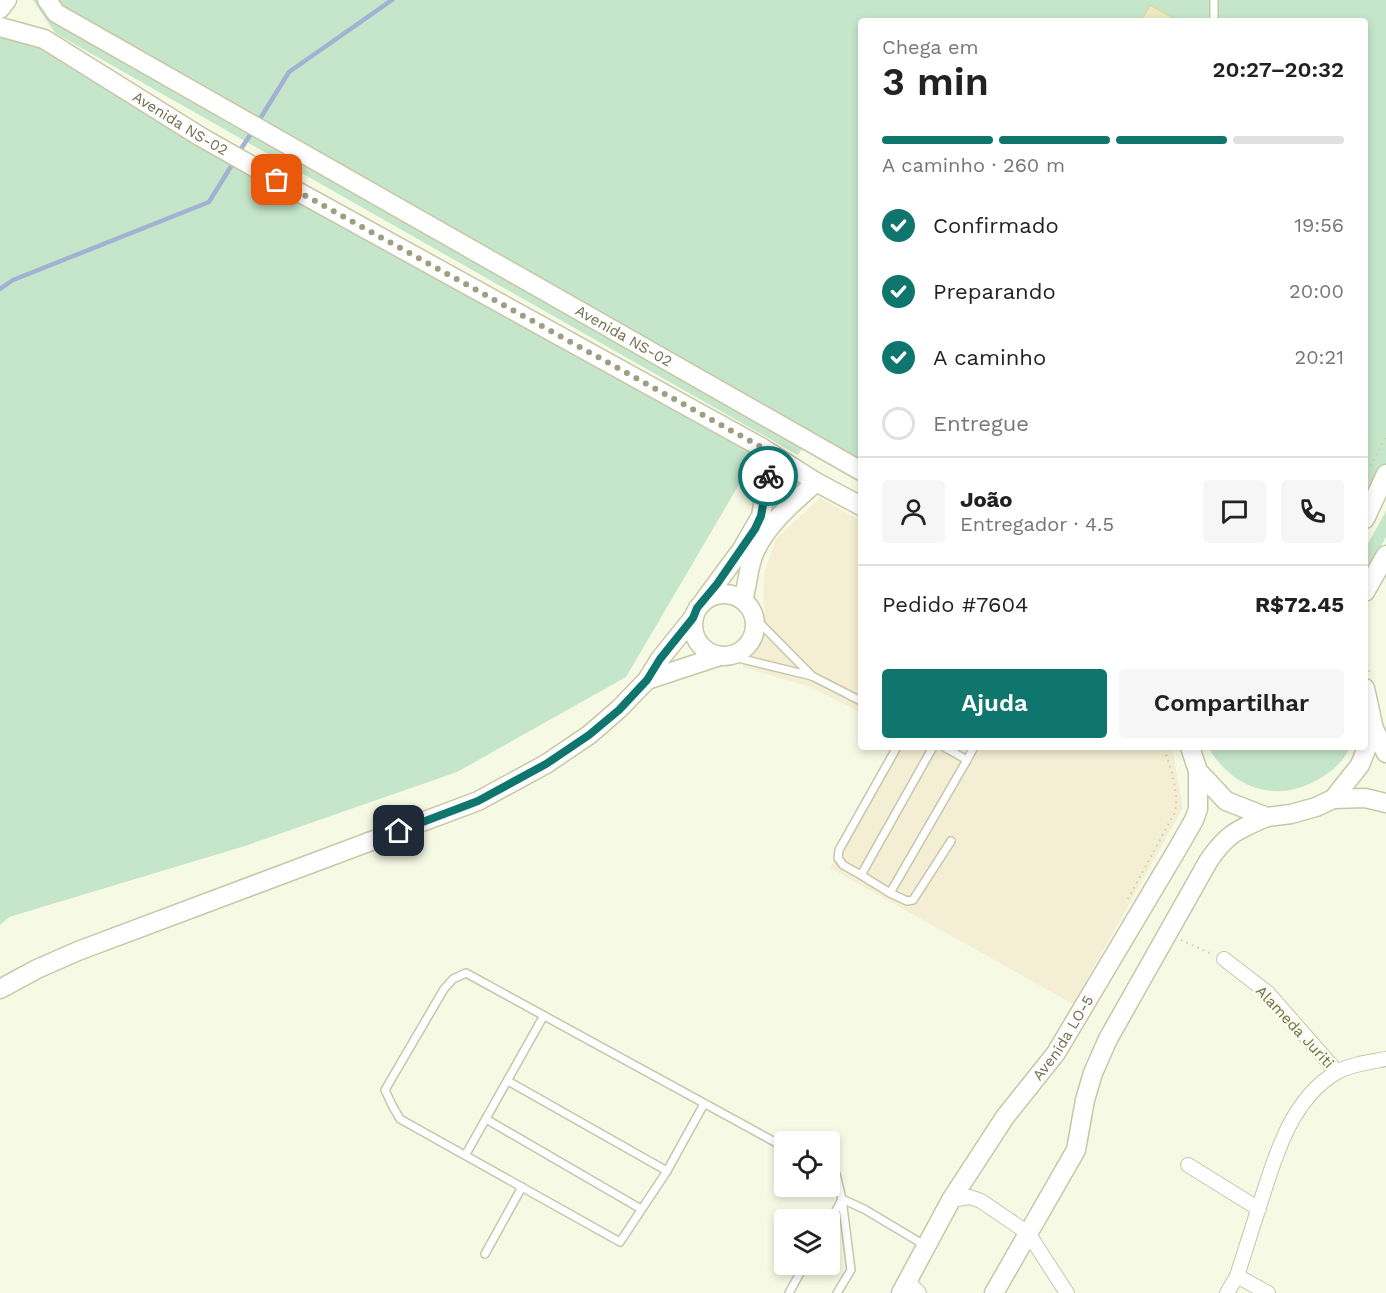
<!DOCTYPE html>
<html lang="pt">
<head>
<meta charset="utf-8">
<style>
	body { margin:0; font-family:"Work Sans",sans-serif; background:#f6f6f6; color:#222; height:100vh; display:flex; flex-direction:column; font-size:22px; white-space:nowrap }
	* { box-sizing:border-box; margin:0 }
	p { font-size:20px; color:#767676 }
	.icon { flex:none; width:33px; height:33px; fill:none; stroke:currentColor; stroke-width:2; stroke-linecap:round; stroke-linejoin:round }
	.map { position:relative; flex:1; overflow:hidden }
	.sheet { position:absolute; left:858px; top:18px; width:510px; height:732px; display:flex; flex-direction:column; background:#fff; border-radius:6px; box-shadow:0 3px 9px #0003 }
	.sheet>* { flex:none }
	.buttons { position:absolute; left:774px; top:1131px; display:grid; gap:12px }
	.buttons a { display:grid; place-items:center; width:66px; height:66px; border-radius:6px; background:#fff; box-shadow:0 3px 9px #0003; font-size:30px }
	.pin { position:absolute; display:grid; place-items:center; width:51px; height:51px; color:#fff; margin:-26px; border-radius:12px; box-shadow:0 3px 9px #0006 }
	.courier { position:absolute; display:grid; place-items:center; width:60px; height:60px; margin:-30px; border:4px solid #0f766e; border-radius:50%; background:#fff; color:#222; box-shadow:0 2px 8px #0007 }
	.head em { font-style:normal; font-weight:600 }
	.head div { display:flex; flex-direction:column-reverse }
	.head { display:flex; align-items:center; justify-content:space-between; height:102px; padding:0 24px }
	h1 { font-size:39px; font-weight:600; line-height:45px }
	.bar { display:grid; grid-template-columns:repeat(4,1fr); gap:9px 6px; align-content:center; height:72px; padding:0 24px }
	.bar i { height:8px; border-radius:4px; background:#e0e0e0 }
	.bar .on { background:#0f766e }
	.bar p { grid-column:span 4 }
	.line { display:flex; align-items:center; gap:15px; padding:0 24px; border-top:2px solid #e0e0e0 }
	.line div { flex:1 }
	.round { display:grid; place-items:center; flex:none; width:63px; height:63px; border-radius:6px; background:#f6f6f6 }
	ol { padding:0 24px; list-style:none }
	li { display:flex; align-items:center; gap:18px; height:66px }
	li p { margin-inline-start:auto }
	li .icon { padding:6px; border-radius:50%; background:#0f766e; color:#fff; stroke-width:4 }
	li:last-child { color:#767676 }
	li i { width:33px; height:33px; border:3px solid #e0e0e0; border-radius:50% }
	.action { display:flex; gap:12px; margin-top:auto; padding:12px 24px }
	.action a { flex:1; height:69px; border-radius:6px; background:#0f766e; color:#fff; font-size:24px; font-weight:600; line-height:69px; text-align:center }
	.action a+a { background:#f6f6f6; color:#222 }
	.map>svg:first-child { display:block }
</style>
</head>
<body>
<div class="map">
<svg width="1386" height="1293" viewBox="0 0 1386 1293">
	<rect width="100%" height="100%" fill="#f6fae5"/>
	<g fill="#f4efd4">
		<path d="M820,498L861,521V713L811,687L742,667L761,641L765,614L763,596L765,570L776,539Z"/>
		<path d="M900,747H1172L1183,808L1073,1004L830,868Z"/>
	</g>
	<g fill="#c5e6ca">
		<path d="M33,0H1386V464L1365,510V21H861V466L810,436L798,455L55,33Z"/>
		<path d="M0,27L44,39L761,447L626,677L457,772L245,846L9,917L0,925Z"/>
		<path d="M1386,511V537L1365,575V549Z"/>
		<path d="M1208,747H1350C1345,759 1333,771 1322,777C1279,805 1233,790 1208,747Z"/>
	</g>
	<g fill="none" stroke-linecap="round" stroke-linejoin="round">
		<g stroke="#a3b1d2" stroke-width="4.5">
			<path d="M258,122L289,72L392,0"/>
			<path d="M239,152L254,129"/>
			<path d="M0,289L13,280L209,202L235,160"/>
		</g>
	</g>
	<path fill="#eceac0" stroke="#ddd9a2" stroke-width="1.5" d="M1150,5L1179,21H1141Z"/>
	<g fill="none" stroke-linecap="round" stroke-linejoin="round">
		<g stroke="#c6c6ab" stroke-width="10">
			<g id="lane">
				<path d="M1214,21V0"/>
				<path d="M754,617L812,676"/>
				<path d="M730,656L812,676L861,701"/>
				<path d="M933,747L861,875L890,893L967,760"/>
				<path d="M944,747L967,760L974,747"/>
				<path d="M861,875L843,865L838,858L839,850L897,747"/>
				<path d="M890,893L907,901L913,900L951,841"/>
				<path d="M508,1081L667,1171"/>
				<path d="M704,1104L667,1171L620,1242L400,1119L392,1105L385,1090L444,989L453,979L466,973L784,1147"/>
				<path d="M486,1119L641,1209"/>
				<path d="M466,1154L543,1017"/>
				<path d="M830,1171L836,1174L842,1199L851,1270L837,1293"/>
				<path d="M842,1199L864,1209L926,1246"/>
				<path d="M830,1222L842,1199"/>
				<path d="M485,1254L522,1187"/>
				<path d="M789,1293L805,1264"/>
			</g>
		</g>
		<g stroke="#c6c6ab" stroke-width="16">
			<g id="street">
				<path d="M1224,959L1268,993L1337,1072"/>
				<path d="M1188,1165L1259,1209"/>
				<path d="M951,1200L970,1197L981,1201L1028,1233L1067,1293"/>
				<path d="M1237,1276L1268,1293"/>
				<path d="M907,1281L919,1293"/>
				<path d="M1227,1293L1237,1276C1244,1254 1251,1232 1258,1210C1274,1161 1289,1100 1337,1072C1352,1064 1370,1062 1386,1059"/>
			</g>
		</g>
		<g stroke="#c7c7a7" stroke-width="21">
			<g id="secondary">
				<path id="s1" d="M47,0L56,13L861,471"/>
				<path d="M0,9L7,0"/>
				<path id="s2" d="M0,27L44,39L201,137L277,180L761,447L816,482L861,506"/>
				<path d="M1365,519L1386,474"/>
				<path d="M1365,592L1386,555"/>
				<circle cx="724" cy="625" r="31"/>
				<path d="M705,599L742,549L761,516L772,454"/>
				<path d="M743,600C748,584 748,566 755,551C768,523 794,502 816,482"/>
				<path d="M647,680L720,656"/>
				<path d="M1374,729L1386,753"/>
				<path d="M1190,747L1198,771L1226,801L1267,817L1291,814L1316,807L1333,799L1360,765L1374,729L1365,688"/>
				<path d="M1333,799L1365,798L1386,803"/>
				<path d="M0,989L37,969L78,951L478,801L546,764L589,735L619,709L647,680L660,659L693,618"/>
				<path id="s3" d="M901,1293L951,1200L1005,1117L1056,1053L1178,848L1194,820L1198,809V771"/>
				<path d="M994,1293L1076,1150L1085,1100L1093,1073L1108,1039L1209,860C1228,833 1237,830 1267,817"/>
			</g>
		</g>
		<g stroke="#d1cea3" stroke-width="2" stroke-dasharray="1.5 4.5" stroke-linecap="butt">
			<path d="M1371,466L1386,436"/>
			<path d="M1365,659L1370,673"/>
			<path d="M1128,899L1175,812C1179,790 1170,768 1164,747"/>
			<path d="M1181,940L1212,954"/>
		</g>
		<use href="#lane" stroke="#fff" stroke-width="7"/>
		<use href="#street" stroke="#fff" stroke-width="14"/>
		<use href="#secondary" stroke="#fff" stroke-width="18"/>
	</g>
	<g fill="none" stroke-linecap="round" stroke-linejoin="round">
		<path stroke="#9f9e82" stroke-width="6" stroke-dasharray="0 10.8" d="M277,180L761,447L772,454L768,476"/>
		<path stroke="#0f766e" stroke-width="8" d="M399,831L478,801L546,764L589,735L619,710L647,680L660,659L693,618L697,608L717,584L755,529L761,516L768,476"/>
	</g>
	<g text-anchor="middle" dominant-baseline="central" stroke-width="4.5" stroke-linejoin="round" paint-order="stroke">
		<g font-size="15" fill="#706d4d" stroke="#fafdeb">
			<text stroke="none"><textPath href="#s2" startOffset="206">Avenida NS-02</textPath></text>
			<text stroke="none"><textPath href="#s1" startOffset="669">Avenida NS-02</textPath></text>
			<text transform="translate(1295 1027) rotate(47)">Alameda Juriti</text>
			<text stroke="none"><textPath href="#s3" startOffset="303">Avenida LO-5</textPath></text>
		</g>
	</g>
</svg>
<div class="buttons">
<a><svg class="icon" aria-label="locate" viewBox="0 0 24 24"><circle cx="12" cy="12" r="6"/><path d="M12 2v4M12 18v4M2 12h4M18 12h4"/></svg></a>
<a><svg class="icon" aria-label="layers" viewBox="0 0 24 24"><path d="M12 4l9 5-9 5-9-5zM3 14l9 5 9-5"/></svg></a>
</div>
<div class="pin" style="left:277px;top:180px;background:#ea580c"><svg class="icon" aria-label="bag" viewBox="0 0 24 24"><path d="M5 8h14l-1 12H6zM9 8a3 3 0 0 1 6 0"/></svg></div>
<div class="pin" style="left:399px;top:831px;background:#1f2937"><svg class="icon" aria-label="home" viewBox="0 0 24 24"><path d="M3 11l9-7 9 7M6 9v11h12V9"/></svg></div>
<div class="courier" style="left:768px;top:476px"><svg class="icon" aria-label="bike" viewBox="0 0 24 24"><circle cx="6" cy="16" r="4"/><circle cx="18" cy="16" r="4"/><path d="M6 16l4-8h5l3 8M10 8l3 8H6M13 5h3"/></svg></div>
<section class="sheet">
<div class="head"><div><h1>3 min</h1><p>Chega em</p></div><em>20:27–20:32</em></div>
<div class="bar"><i class="on"></i><i class="on"></i><i class="on"></i><i></i><p>A caminho · 260 m</p></div>
<ol>
<li><svg class="icon" aria-label="check" viewBox="0 0 24 24"><path d="M5 12l5 5 9-10"/></svg>Confirmado<p>19:56</p></li>
<li><svg class="icon" aria-label="check" viewBox="0 0 24 24"><path d="M5 12l5 5 9-10"/></svg>Preparando<p>20:00</p></li>
<li><svg class="icon" aria-label="check" viewBox="0 0 24 24"><path d="M5 12l5 5 9-10"/></svg>A caminho<p>20:21</p></li>
<li><i></i>Entregue</li>
</ol>
<div class="line" style="height:108px"><a class="round"><svg class="icon" aria-label="person" viewBox="0 0 24 24"><circle cx="12" cy="8" r="4"/><path d="M4 21q1-7 8-7t8 7"/></svg></a><div><b>João</b><p>Entregador · 4.5</p></div><a class="round"><svg class="icon" aria-label="chat" viewBox="0 0 24 24"><path d="M4 5h16v11H9l-5 4z"/></svg></a><a class="round"><svg class="icon" aria-label="phone" viewBox="0 0 24 24"><path d="M5 4h4l2 5-3 2q2 4 5 5l2-3 5 2v4C11 20 4 13 5 4z"/></svg></a></div>
<div class="line" style="height:78px"><div>Pedido #7604</div><b>R$72.45</b></div>
<div class="action"><a>Ajuda</a><a>Compartilhar</a></div>
</section>
</div>
</body>
</html>
